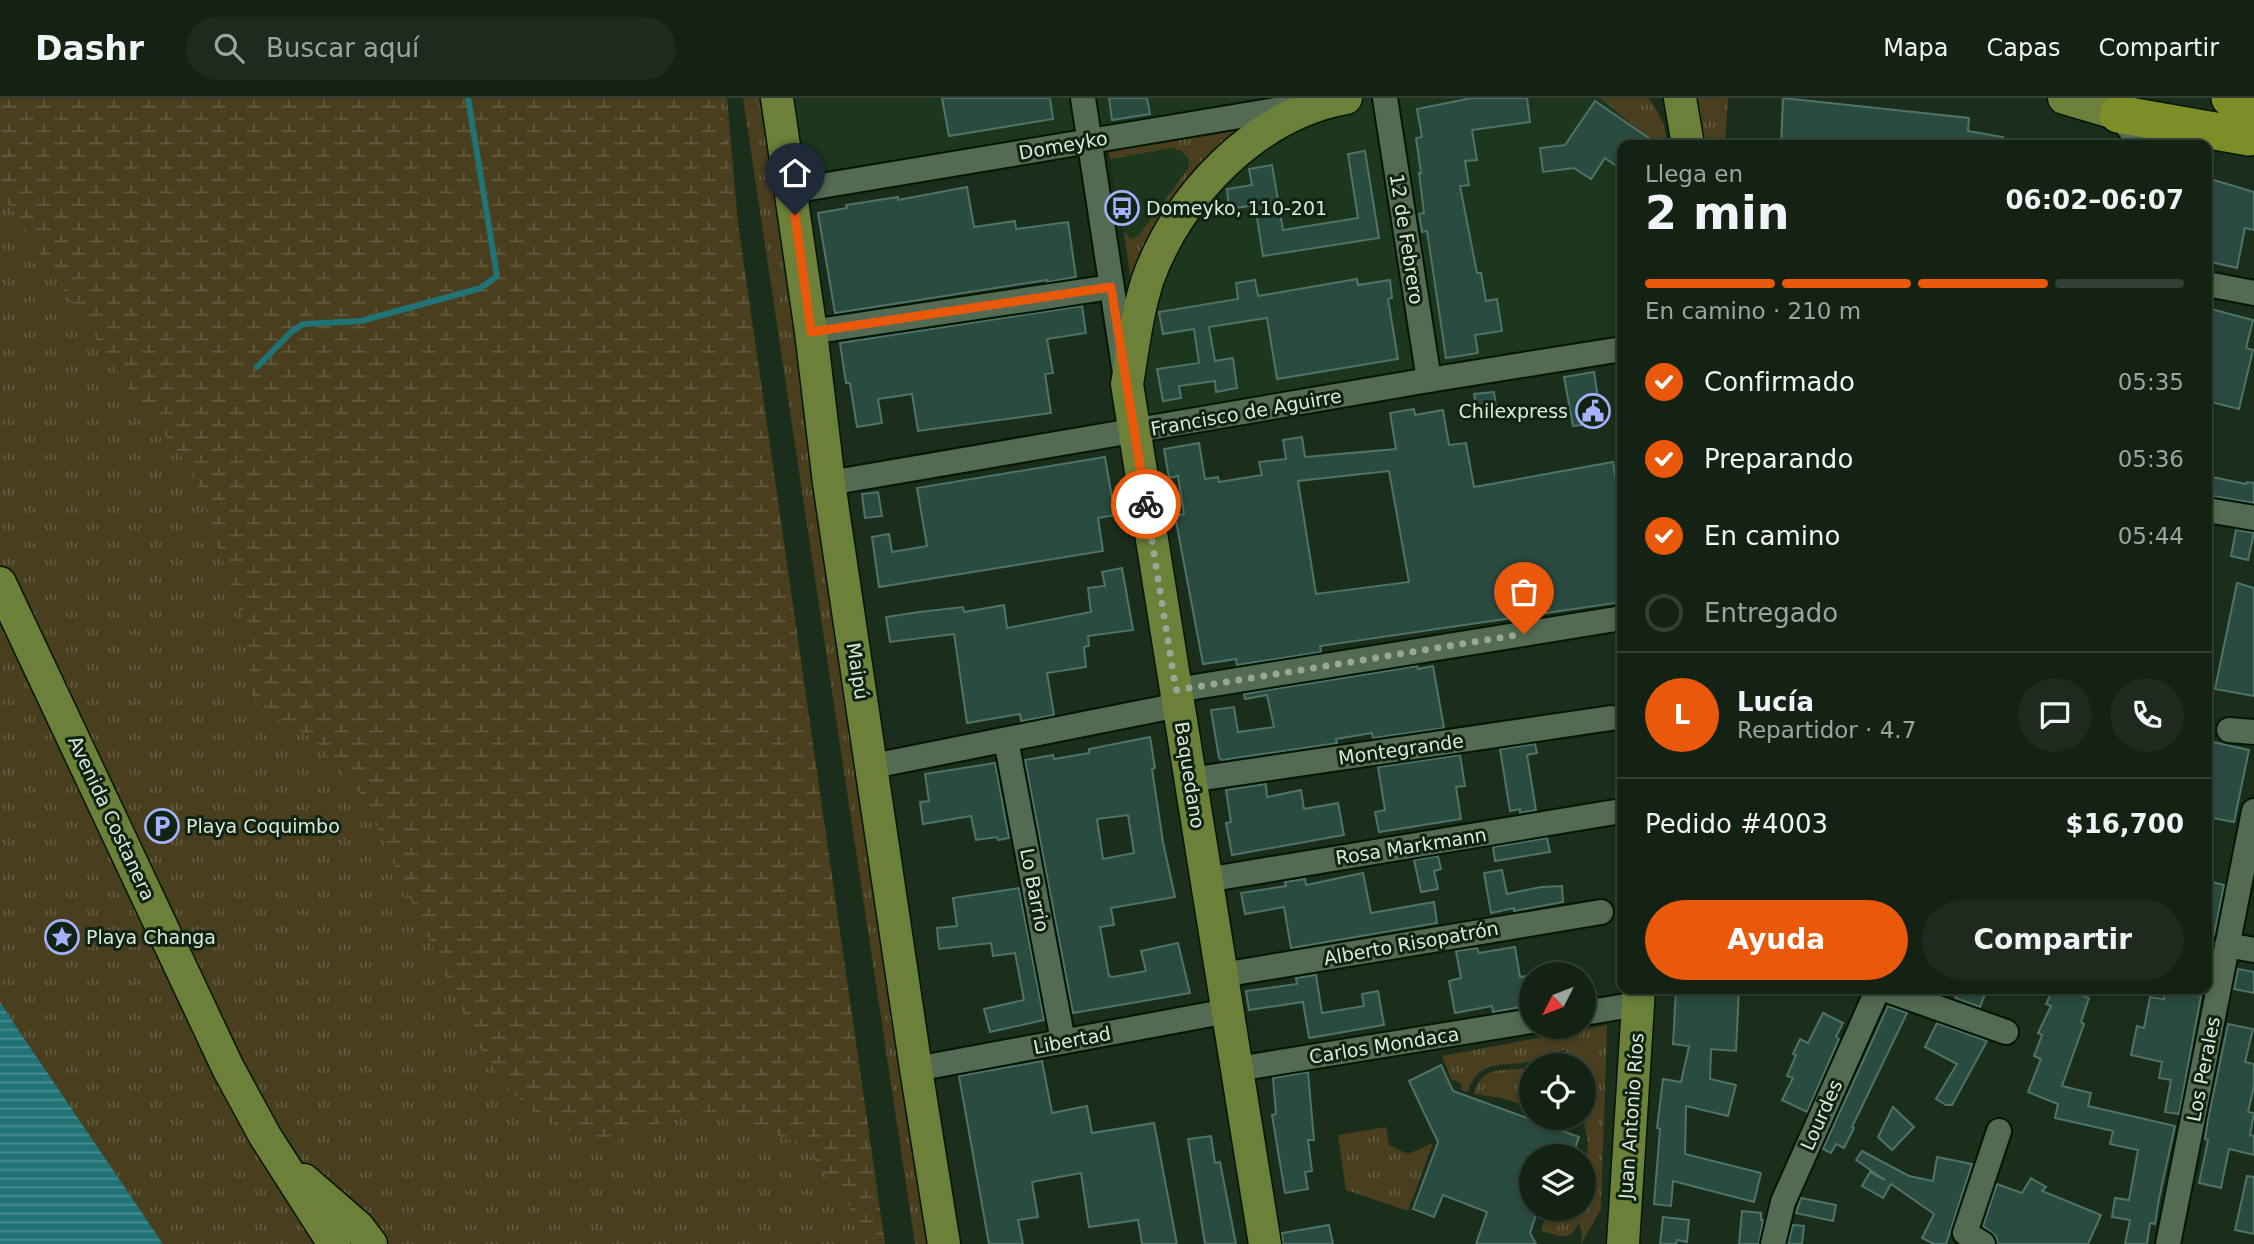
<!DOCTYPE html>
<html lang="es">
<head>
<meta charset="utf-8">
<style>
	body { margin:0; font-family:"DejaVu Sans",sans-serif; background:#1d2a1d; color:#f1f3f6; height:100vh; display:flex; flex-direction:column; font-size:26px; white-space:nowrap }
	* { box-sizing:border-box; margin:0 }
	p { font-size:23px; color:#9da4a0 }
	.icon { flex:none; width:38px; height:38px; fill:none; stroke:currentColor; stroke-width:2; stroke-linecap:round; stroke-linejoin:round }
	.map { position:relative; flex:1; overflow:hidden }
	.sheet { position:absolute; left:1617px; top:42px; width:595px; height:854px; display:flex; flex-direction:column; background:#142214; border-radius:14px; box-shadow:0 4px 10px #0003,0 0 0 2px #333f34 }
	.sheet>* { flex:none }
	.needle { width:46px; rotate:228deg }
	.controls { position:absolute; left:1519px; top:864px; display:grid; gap:14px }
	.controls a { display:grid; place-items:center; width:77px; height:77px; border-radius:50%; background:#142214; box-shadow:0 4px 10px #0003,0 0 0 2px #333f34; font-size:35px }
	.pin { position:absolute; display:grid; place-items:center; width:60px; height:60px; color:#fff; margin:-72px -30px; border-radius:50% 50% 50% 0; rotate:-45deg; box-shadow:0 0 7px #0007 }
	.pin .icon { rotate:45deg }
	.courier { position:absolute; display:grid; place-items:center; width:70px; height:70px; margin:-35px; border:5px solid #ea580c; border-radius:50%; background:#fff; color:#222; box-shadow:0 2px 9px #0007 }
	.overview em { font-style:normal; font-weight:700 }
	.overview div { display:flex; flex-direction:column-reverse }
	.overview { display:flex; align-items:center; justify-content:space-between; height:119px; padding:0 28px }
	h1 { font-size:46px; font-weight:700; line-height:52px }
	.bar { display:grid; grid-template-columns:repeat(4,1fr); gap:10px 7px; align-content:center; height:84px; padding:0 28px }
	.bar i { height:9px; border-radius:5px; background:#333f34 }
	.bar .on { background:#ea580c }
	.bar p { grid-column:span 4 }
	.line { display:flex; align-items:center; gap:18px; padding:0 28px; border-top:2px solid #333f34 }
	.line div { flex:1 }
	.round { display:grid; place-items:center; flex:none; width:74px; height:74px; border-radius:37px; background:#1d2a1d }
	ol { padding:0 28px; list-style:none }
	li { display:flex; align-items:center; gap:21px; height:77px }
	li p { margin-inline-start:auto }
	li .icon { padding:7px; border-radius:50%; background:#ea580c; color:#fff; stroke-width:4 }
	li:last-child { color:#9da4a0 }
	li i { width:38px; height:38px; border:4px solid #333f34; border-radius:50% }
	.action { display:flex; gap:14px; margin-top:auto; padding:14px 28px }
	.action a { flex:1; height:80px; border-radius:42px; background:#ea580c; color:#fff; font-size:28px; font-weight:700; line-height:80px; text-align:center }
	.action a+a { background:#1d2a1d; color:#f1f3f6 }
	header { display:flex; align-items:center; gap:42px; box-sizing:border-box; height:98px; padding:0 35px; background:#142214; border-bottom:2px solid #333f34 }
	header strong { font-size:33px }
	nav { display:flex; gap:38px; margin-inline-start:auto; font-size:24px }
	.search { width:490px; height:63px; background:#1d2a1d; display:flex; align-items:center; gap:18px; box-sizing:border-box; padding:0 24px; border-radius:38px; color:#9da4a0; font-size:26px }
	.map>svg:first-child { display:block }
</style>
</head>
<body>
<header>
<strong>Dashr</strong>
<div class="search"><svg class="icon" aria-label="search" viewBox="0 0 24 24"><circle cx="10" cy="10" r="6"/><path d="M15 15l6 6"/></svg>Buscar aquí</div>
<nav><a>Mapa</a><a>Capas</a><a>Compartir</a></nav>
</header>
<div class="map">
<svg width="2254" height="1146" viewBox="0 0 2254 1146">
	<defs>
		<pattern id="grass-tufts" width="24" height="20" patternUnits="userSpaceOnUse" patternTransform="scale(1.75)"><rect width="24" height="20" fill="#493f1f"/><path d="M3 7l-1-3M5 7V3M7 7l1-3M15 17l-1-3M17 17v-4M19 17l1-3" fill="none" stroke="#635b3f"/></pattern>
		<pattern id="wetland-marsh" width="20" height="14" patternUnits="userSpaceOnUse" patternTransform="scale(1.75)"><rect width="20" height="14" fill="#493f1f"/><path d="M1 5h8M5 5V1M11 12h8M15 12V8" fill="none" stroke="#635b3f"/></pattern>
		<pattern id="water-rules" width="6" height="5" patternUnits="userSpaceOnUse" patternTransform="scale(1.75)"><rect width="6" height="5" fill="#217476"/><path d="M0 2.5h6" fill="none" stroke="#4b8e8f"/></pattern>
	</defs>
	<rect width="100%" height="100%" fill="#1a2e1b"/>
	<path fill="#1d371e" d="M759,0H1600L1657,47H1622V239L1151,323L1124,134L1108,48L813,80L772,87Z"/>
	<g fill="url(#grass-tufts)">
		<path d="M0,0H727L750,263L877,1146H0Z"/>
		<path d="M743,0H759L936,1146H915Z"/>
		<path d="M1600,0H1648C1660,15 1665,28 1668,47H1657Z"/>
		<path d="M1694,0H1728L1725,47H1698Z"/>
		<path d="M1260,24C1252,27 1243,29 1236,34C1184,69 1159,131 1131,184L1124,134L1132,141L1139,137L1188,71L1189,61L1182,53L1172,50L1110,61L1108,48Z"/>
		<path d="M1607,927L1601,1111L1581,1146L1582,1138L1579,1124C1570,1146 1560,1137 1541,1133L1546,1115L1557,1117L1559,1111H1584L1588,1044L1583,1020L1584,968H1578L1572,958L1564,952C1552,953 1544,960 1532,963C1505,970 1478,959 1468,994L1461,992L1462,986L1451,981L1442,958Z"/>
		<path d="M1531,969V1010L1502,1000L1474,996C1482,964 1507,975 1531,969Z"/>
		<path d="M1386,1029L1389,1047L1408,1056L1433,1045L1408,1113L1346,1092L1338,1037Z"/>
	</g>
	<path fill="url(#wetland-marsh)" d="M0,0H720L885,1146H859L849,1107L805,1050L737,1018L688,1011L665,1024L632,1032L616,1045L570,1033L537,1017L502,984L476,943L363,699L311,638L262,616L252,596L244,526L192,372L126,287L0,93Z"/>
	<path fill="url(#water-rules)" d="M0,904L17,930L163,1146H0Z"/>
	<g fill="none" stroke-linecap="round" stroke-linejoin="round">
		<path stroke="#217476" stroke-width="6" d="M257,269L291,234L303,226L361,223L481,190L497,178L468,0"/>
	</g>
	<g fill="#2a4b40" stroke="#507367" stroke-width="2" fill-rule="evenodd">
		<path d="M942,0H1050L1053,21L949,38Z"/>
		<path d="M1109,0H1147L1150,16L1112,22Z"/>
		<path d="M1472,0H1527L1530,24L1472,32L1477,62L1465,63L1469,87L1460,88L1477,175H1481L1486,203L1497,201L1502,233L1475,237L1478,255L1446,260L1427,133L1422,134L1419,116L1424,115L1419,75H1421L1416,40L1422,39L1417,11Z"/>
		<path d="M1783,0L1969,20L1968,33L2003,39L2002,47H1781Z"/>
		<path d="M1595,3L1659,47H1622V72L1605,60L1591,81L1574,70L1543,74L1540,50L1565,47Z"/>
		<path d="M1365,53L1379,140L1263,158L1255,107L1229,111L1227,91L1252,87L1249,71L1272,67L1283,132L1358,120L1348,56Z"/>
		<path d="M2207,80L2254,94V132L2245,130L2237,170L2211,164L2212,160L2207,159Z"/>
		<path d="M967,89L974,129L1015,123L1016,131L1068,124L1076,179L1047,184V182L835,215L818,115L847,110L846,107L898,99V102Z"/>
		<path d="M1357,181L1358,187L1390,182L1392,200L1388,201L1398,261L1277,281L1267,220L1209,229L1215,263L1233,260L1237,290L1216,294L1215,283L1179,288L1181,300L1163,303L1157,271L1199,265L1194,231L1163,236L1159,214L1238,201L1236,185L1255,182L1258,198Z"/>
		<path d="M1082,208L1086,235L1047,241L1053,275L1045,276L1051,315L918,333L912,296L878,301L882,325L857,329L850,285H846L840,245Z"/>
		<path d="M2207,210L2253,222L2246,250L2253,252L2239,311L2207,303Z"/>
		<path d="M1594,274L1602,325L1573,328L1564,279Z"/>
		<path d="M1494,294L1497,317L1478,320L1474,296Z"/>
		<path d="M1414,311L1415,317L1443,312L1449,347L1466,345L1474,389L1613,364L1622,417V504L1320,548L1321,554L1237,567L1236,561L1203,566L1175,418L1184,416L1178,378L1169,380L1164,351L1199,345L1205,381L1218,379L1219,384L1262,377L1259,364L1286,361L1283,342L1302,339L1305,359L1396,351L1390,315ZM1389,373L1409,484L1316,496L1298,383Z"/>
		<path d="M1105,359L1115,417L1098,420L1103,453L879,489L872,439L889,436L892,454L927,448L917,390Z"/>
		<path d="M2207,378L2246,386L2247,384L2254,385V405L2207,397Z"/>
		<path d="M878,394L882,418L865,420L862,396Z"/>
		<path d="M2236,432L2254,435L2248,462L2231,458Z"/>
		<path d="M1122,470L1133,532L1088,538L1089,548L1084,549L1086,569L1047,575L1054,617L1021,623L1020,616L967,625L954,536L890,544L886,519L919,514L963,509L964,514L1004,507L1007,530L1091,514L1088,490L1105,488L1102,474Z"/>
		<path d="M2237,485L2254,490V598L2215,591Z"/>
		<path d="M1417,568L1418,571L1433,568L1444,630L1373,640L1372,635L1336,641L1337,645L1222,662L1219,660L1211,612L1234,609L1238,634L1274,629L1267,597L1245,601L1244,596Z"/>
		<path d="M1150,639L1155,670L1152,671L1163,744L1175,799L1111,810L1114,827L1100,829L1109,878L1113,879L1146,873L1141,853L1178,845L1190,895L1073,915L1025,662L1053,657L1054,661L1089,655V651ZM1128,717L1134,755L1103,761L1097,721Z"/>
		<path d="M2213,644L2249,652L2234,724L2207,719V691L2209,677L2207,674Z"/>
		<path d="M1535,646L1537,655L1527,657L1536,712L1520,715V711L1510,713L1500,651Z"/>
		<path d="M1460,657L1465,688L1456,689L1461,721L1379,734L1375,714L1385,712L1378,669Z"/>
		<path d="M995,665L1009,740L998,742L997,739L976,742L971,718L923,726L920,704L929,703L925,676Z"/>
		<path d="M1266,686L1267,699L1301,692L1304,711L1338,705L1344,737L1232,757L1226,725L1231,724L1226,692Z"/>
		<path d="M1547,740L1550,754L1495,763L1493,749Z"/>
		<path d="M1438,758L1441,771L1434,773L1438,791L1421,794L1414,762Z"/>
		<path d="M1502,772L1507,796L1541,789L1562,788L1563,804L1514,813V810L1491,815L1484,775Z"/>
		<path d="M1363,775L1371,815L1434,804L1437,825L1291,850L1284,809L1245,816L1241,795L1286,788L1285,784L1305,781L1306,787Z"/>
		<path d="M2207,783L2224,787L2214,837H2207Z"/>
		<path d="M1019,790L1044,922L990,934L984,911L1024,902L1015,855L993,858L991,845L939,851L937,830L957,828L953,800Z"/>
		<path d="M1515,849L1520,879L1531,877V907L1493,914L1492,908L1455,915L1449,883L1461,880L1456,853L1477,850L1479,855Z"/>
		<path d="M2238,871L2254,874V895L2234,891Z"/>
		<path d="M1316,877L1322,915L1364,908L1362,896L1378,893L1384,927L1309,940L1303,904L1249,912L1246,893L1297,886L1296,880Z"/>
		<path d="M1676,891H1739L1736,953L1711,951L1710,981L1736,987L1728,1018L1686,1008L1685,1056L1761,1075L1754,1104L1673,1083L1671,1108L1654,1106L1660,1031L1657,1030L1663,981L1681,984L1689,948L1673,946Z"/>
		<path d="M1959,891H1987L1980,909L1955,900Z"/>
		<path d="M2053,891H2065L2089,900L2081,924L2084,926L2062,988L2091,995L2088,1008L2175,1028L2159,1101L2155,1126L2150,1125L2147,1146H2125L2130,1122L2112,1119L2115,1100L2129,1102L2138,1052L2110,1046L2113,1033L2055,1020L2058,1006L2028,994L2041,961L2034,958L2042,937L2038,935L2051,908L2046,906Z"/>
		<path d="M2165,893L2201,898L2179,1016L2165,1014L2171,982L2159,980L2162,964L2131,957L2137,928L2144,930L2150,899L2164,901Z"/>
		<path d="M1888,908L1907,915L1852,1029L1854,1030L1844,1050L1836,1046L1831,1055L1823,1051Z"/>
		<path d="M1823,915L1843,925L1836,939L1839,941L1807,1014L1782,1002L1793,980L1787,978L1796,957L1793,956L1800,941L1808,945Z"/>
		<path d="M1937,925L1987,943L1952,1007H1946L1936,1001L1957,966L1925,949Z"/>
		<path d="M2228,926L2253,931L2245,964L2254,966V988L2248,1014L2254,1015L2250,1037L2254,1038V1057L2229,1051L2221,1090L2199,1085L2208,1042L2205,1041L2208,1021Z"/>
		<path d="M1042,963L1052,1015L1087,1008L1092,1035L1154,1025L1177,1146H1142L1138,1122L1089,1129L1081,1075L1032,1084L1038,1119L1018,1122L1023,1146H989L959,978Z"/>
		<path d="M1441,967L1453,993L1579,1039L1572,1059H1531V1111H1538L1530,1135L1536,1146H1476L1487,1114L1443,1097L1434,1119L1413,1111L1438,1044L1409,983Z"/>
		<path d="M1308,974L1314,1042H1308L1312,1073L1305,1074L1308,1091L1285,1095L1272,1017L1276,1016L1273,980Z"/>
		<path d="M1893,1009L1914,1029L1892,1052L1878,1039Z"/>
		<path d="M1211,1038L1215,1065L1220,1064L1236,1146H1205L1188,1041Z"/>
		<path d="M1862,1053L1909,1078L1933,1083L1937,1059L1972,1066L1946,1146H1934L1922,1140L1934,1116L1891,1086L1883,1100L1862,1088L1870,1074L1885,1082L1856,1062Z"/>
		<path d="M2247,1078L2254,1079V1136L2235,1132Z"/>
		<path d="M2031,1080L2046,1089L2042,1093L2101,1117L2088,1146H1998L1996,1138L1983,1128L1997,1086L2022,1095Z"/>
		<path d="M1801,1100L1836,1107L1833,1123L1796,1115Z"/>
		<path d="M1742,1113L1761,1115V1122H1763L1759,1146H1739Z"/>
		<path d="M1663,1119L1689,1122L1687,1144L1677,1142L1676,1146H1660Z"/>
		<path d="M1329,1127L1333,1146H1283L1282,1135Z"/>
		<path d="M1793,1127L1804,1128L1802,1146H1788Z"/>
	</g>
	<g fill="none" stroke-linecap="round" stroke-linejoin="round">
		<g stroke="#041605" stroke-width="28">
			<g id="minor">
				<path d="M1083,0L1124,269"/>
				<path d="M1385,0L1429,282"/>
				<path d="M2118,16L2142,47"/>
				<path d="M791,93L1300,8"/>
				<path d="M2207,186L2254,195"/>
				<path d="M811,234L1111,189"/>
				<path d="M829,385L1429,282L1622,251"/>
				<path d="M2207,412L2254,420"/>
				<path d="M1176,592L1622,520"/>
				<path d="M2229,632L2254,634"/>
				<path d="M1006,642L1063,943"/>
				<path d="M873,668L1179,607"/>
				<path d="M1190,682L1611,620"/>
				<path d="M1206,782L1615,714"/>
				<path d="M2227,847L2254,852"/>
				<path d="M1222,877L1601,814"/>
				<path d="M1884,891L2006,934"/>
				<path d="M1584,915L1638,906"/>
				<path d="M916,971L1228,913"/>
				<path d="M1237,971L1531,923"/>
				<path d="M1773,1146L1783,1104L1878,891"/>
				<path d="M1983,1146L1965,1135L1999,1033"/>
				<path d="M2168,1146L2254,713"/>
			</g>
		</g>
		<g stroke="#041605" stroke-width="35">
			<g id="major">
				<path d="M777,0L811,234L829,385L916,971L944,1146"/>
				<path d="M1680,0L1688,47"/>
				<path d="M2064,0L2118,16"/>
				<path d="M0,485L228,970L265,1038L334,1146"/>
				<path d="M304,1082L358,1129L371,1146"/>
				<path d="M1265,1146L1127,286C1133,251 1137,214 1148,181C1178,97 1256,16 1346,0"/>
				<path d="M1623,1146L1639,891"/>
			</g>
		</g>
		<g stroke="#041605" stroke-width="40">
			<g id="highway">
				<path d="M2230,0L2254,8"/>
				<path d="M2118,16L2249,39"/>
			</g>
		</g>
		<use href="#minor" stroke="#536a53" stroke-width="24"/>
		<use href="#major" stroke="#6c803a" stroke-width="32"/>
		<use href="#highway" stroke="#7d8e29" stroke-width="37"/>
	</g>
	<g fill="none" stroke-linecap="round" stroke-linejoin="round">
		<path stroke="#98a898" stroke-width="7" stroke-dasharray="0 12.6" d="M1146,406L1176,592L1524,536"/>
		<path stroke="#ea580c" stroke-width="9" d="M795,117L811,234L1111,189L1146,406"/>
	</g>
	<defs>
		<g id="bus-ring" transform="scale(1.75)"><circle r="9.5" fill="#102411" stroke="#a4b1fc" stroke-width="1.5"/><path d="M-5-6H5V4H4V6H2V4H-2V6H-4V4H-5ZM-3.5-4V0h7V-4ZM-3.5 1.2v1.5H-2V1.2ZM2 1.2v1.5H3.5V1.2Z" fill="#a4b1fc"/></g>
		<g id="civic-ring" transform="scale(1.75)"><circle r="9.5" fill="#102411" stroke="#a4b1fc" stroke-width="1.5"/><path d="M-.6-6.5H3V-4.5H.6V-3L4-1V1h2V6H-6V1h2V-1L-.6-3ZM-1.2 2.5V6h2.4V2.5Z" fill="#a4b1fc"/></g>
		<g id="parking-ring" transform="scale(1.75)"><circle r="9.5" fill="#102411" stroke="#a4b1fc" stroke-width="1.5"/><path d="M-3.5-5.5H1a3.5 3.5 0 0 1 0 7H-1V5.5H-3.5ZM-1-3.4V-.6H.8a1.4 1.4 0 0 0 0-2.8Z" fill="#a4b1fc"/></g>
		<g id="sight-ring" transform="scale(1.75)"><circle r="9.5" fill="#102411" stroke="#a4b1fc" stroke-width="1.5"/><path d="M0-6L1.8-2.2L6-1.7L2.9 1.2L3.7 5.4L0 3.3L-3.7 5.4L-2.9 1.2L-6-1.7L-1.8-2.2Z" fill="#a4b1fc"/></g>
	</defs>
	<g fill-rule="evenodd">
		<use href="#bus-ring" x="1122" y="110"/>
		<use href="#civic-ring" x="1593" y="313"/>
		<use href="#parking-ring" x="162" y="728"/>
		<use href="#sight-ring" x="62" y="839"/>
	</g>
	<g text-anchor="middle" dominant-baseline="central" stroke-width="6" stroke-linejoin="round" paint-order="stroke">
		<g font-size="19" fill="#dce9dc" stroke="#102411">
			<text transform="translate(1063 47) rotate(-10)">Domeyko</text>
			<text transform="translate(1407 141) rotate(81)">12 de Febrero</text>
			<text transform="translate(1246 314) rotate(-10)">Francisco de Aguirre</text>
			<text transform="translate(858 573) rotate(81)">Maipú</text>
			<text transform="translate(1401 651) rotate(-8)">Montegrande</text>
			<text transform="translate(1190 677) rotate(81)">Baquedano</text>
			<text transform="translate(112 720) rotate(65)">Avenida Costanera</text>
			<text transform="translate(1411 748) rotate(-9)">Rosa Markmann</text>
			<text transform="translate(1035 792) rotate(79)">Lo Barrio</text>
			<text transform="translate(1411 845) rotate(-10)">Alberto Risopatrón</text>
			<text transform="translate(1072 942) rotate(-11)">Libertad</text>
			<text transform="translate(1384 947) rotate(-9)">Carlos Mondaca</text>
			<text transform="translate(2203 971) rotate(-79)">Los Perales</text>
			<text transform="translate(1821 1017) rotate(-66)">Lourdes</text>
			<text transform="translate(1631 1018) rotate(-86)">Juan Antonio Ríos</text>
		</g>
		<g font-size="19" fill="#dce9dc" stroke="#102411" text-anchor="start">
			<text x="1146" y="110">Domeyko, 110-201</text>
			<text x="1568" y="313" text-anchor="end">Chilexpress</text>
			<text x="186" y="728">Playa Coquimbo</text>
			<text x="86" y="839">Playa Changa</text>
		</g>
	</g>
</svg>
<div class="controls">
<a><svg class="needle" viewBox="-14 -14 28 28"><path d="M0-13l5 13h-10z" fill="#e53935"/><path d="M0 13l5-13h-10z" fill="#9da4a0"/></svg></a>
<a><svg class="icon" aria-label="locate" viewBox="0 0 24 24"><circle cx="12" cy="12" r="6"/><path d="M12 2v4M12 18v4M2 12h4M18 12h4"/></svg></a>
<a><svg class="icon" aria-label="layers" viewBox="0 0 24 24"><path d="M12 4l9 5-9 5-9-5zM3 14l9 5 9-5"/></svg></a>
</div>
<div class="pin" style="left:1524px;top:536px;background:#ea580c"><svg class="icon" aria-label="bag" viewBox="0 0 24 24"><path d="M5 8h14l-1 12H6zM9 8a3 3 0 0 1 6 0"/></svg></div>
<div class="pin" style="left:795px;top:117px;background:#1f2937"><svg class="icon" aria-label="home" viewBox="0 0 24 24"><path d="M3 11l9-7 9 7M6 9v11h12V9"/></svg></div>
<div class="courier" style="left:1146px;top:406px"><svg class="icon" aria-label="bike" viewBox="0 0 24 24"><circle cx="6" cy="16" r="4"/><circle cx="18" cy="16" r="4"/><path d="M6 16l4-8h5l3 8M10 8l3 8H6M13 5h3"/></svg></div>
<section class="sheet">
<div class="overview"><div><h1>2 min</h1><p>Llega en</p></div><em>06:02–06:07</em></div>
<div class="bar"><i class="on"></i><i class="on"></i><i class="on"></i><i></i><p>En camino · 210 m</p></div>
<ol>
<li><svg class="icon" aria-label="check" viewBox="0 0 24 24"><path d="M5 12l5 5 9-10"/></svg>Confirmado<p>05:35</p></li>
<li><svg class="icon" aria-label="check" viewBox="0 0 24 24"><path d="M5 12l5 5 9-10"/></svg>Preparando<p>05:36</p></li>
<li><svg class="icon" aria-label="check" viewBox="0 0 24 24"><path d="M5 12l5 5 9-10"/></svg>En camino<p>05:44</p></li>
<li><i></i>Entregado</li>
</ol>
<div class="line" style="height:126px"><b class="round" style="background:#ea580c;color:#fff">L</b><div><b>Lucía</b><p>Repartidor · 4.7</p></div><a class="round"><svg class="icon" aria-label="chat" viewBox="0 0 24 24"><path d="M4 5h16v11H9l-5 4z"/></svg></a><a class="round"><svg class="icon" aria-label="phone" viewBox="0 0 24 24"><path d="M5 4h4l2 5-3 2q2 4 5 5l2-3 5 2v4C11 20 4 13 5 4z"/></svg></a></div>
<div class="line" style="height:91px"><div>Pedido #4003</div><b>$16,700</b></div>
<div class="action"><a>Ayuda</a><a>Compartir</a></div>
</section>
</div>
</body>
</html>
